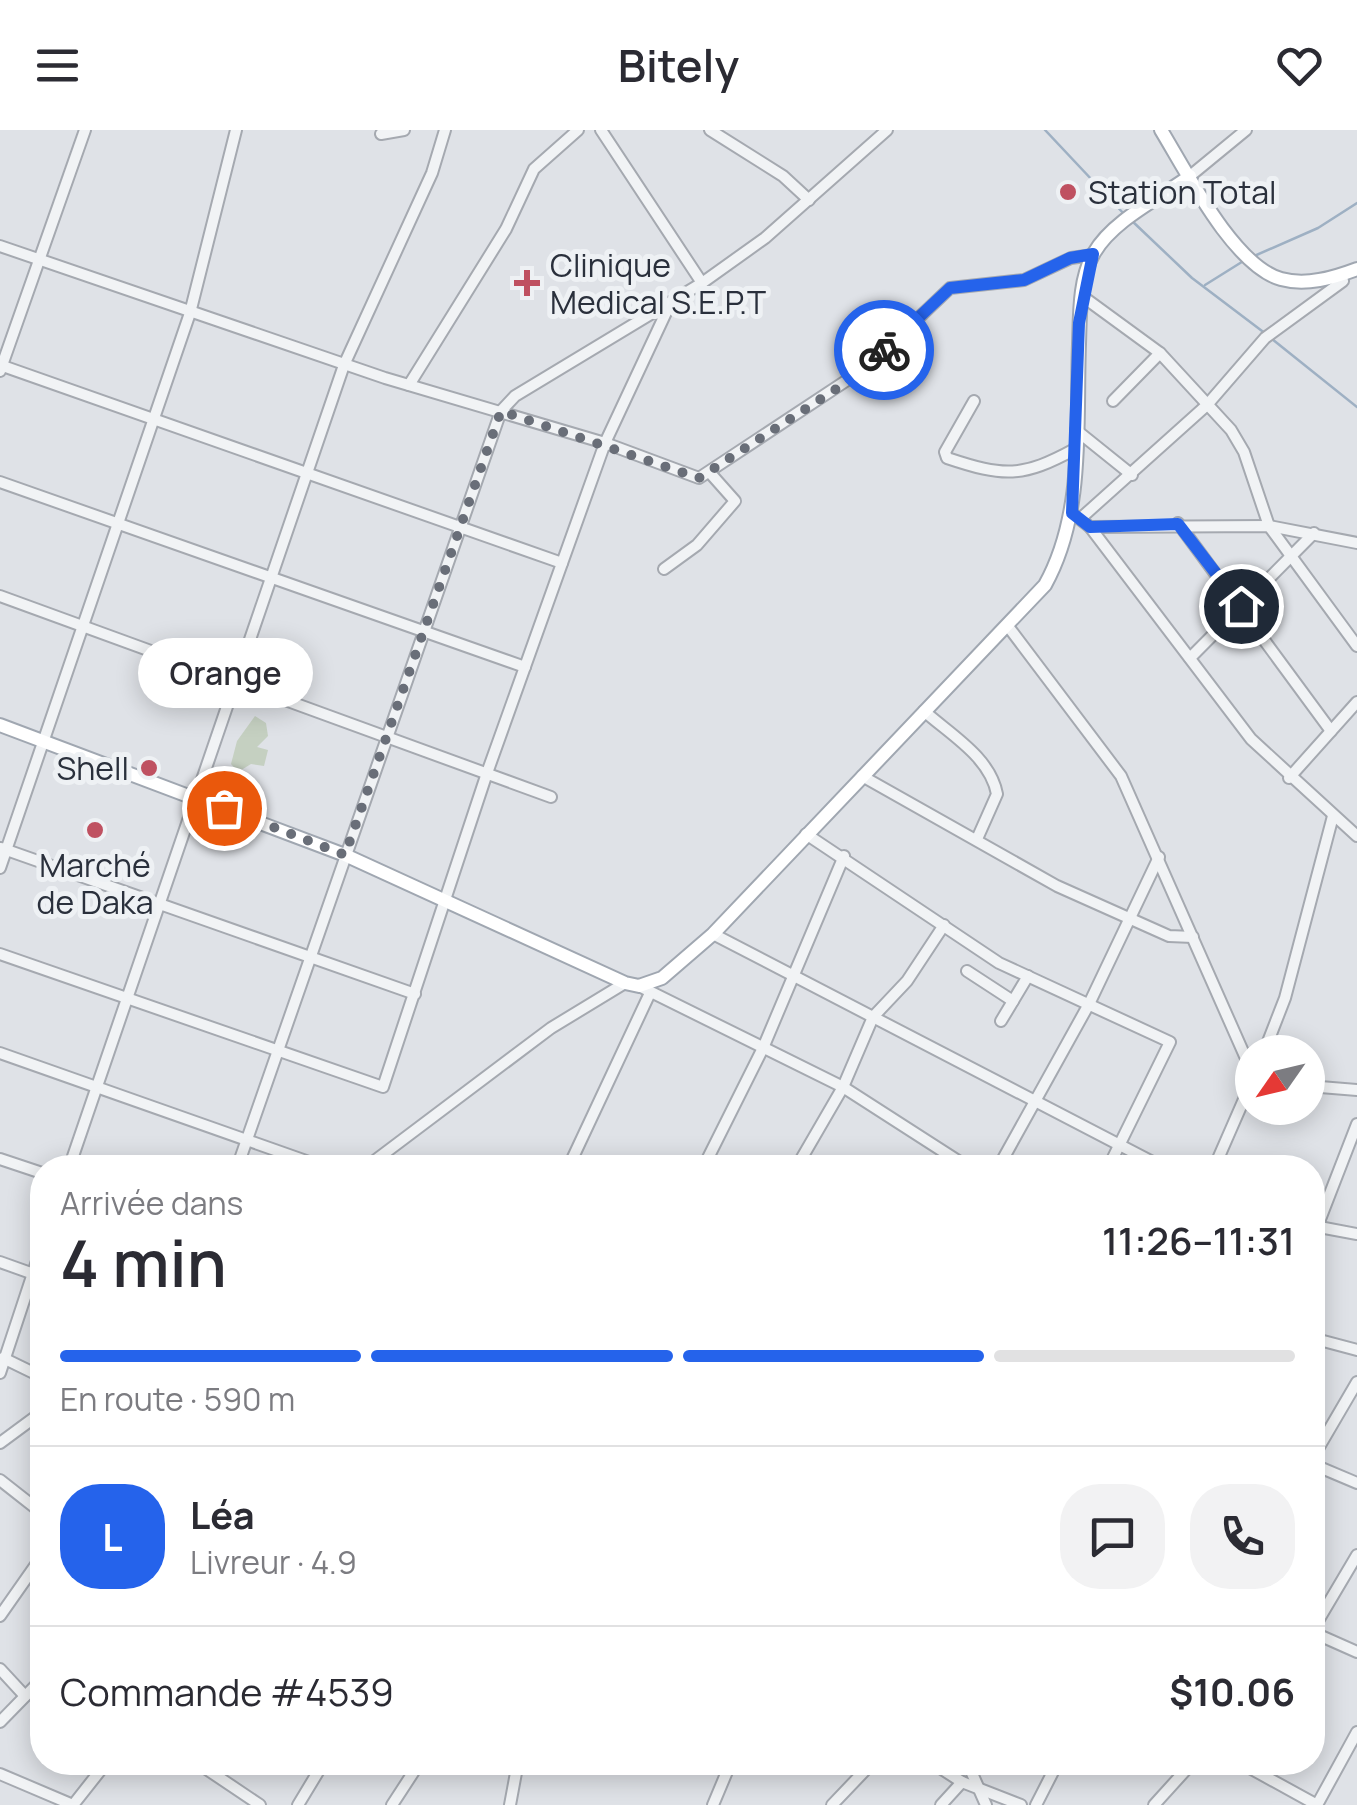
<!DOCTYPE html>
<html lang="fr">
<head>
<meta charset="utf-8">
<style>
	body { margin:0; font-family:Manrope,sans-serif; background:#f2f2f3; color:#2b2b33; height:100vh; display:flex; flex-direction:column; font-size:38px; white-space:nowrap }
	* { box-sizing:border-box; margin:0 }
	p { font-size:32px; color:#7c7c81 }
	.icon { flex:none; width:55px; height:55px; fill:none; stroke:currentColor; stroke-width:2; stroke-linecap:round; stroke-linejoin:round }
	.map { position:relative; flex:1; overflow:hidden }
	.details { position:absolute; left:30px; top:1025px; width:1295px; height:620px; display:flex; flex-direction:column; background:#fff; border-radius:40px; box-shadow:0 5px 25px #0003 }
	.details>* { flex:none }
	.needle { width:65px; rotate:236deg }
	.tools { position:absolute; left:1235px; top:905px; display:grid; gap:20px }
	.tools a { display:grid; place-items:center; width:90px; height:90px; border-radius:50%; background:#fff; box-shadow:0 5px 25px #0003; font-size:50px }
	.pin { position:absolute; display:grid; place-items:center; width:85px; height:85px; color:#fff; margin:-42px; border:5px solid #fff; border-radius:50%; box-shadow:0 2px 10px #0007 }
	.courier { position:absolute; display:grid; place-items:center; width:100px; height:100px; margin:-50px; border:8px solid #2563eb; border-radius:50%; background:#fff; color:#222; box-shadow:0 2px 12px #0007 }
	.bubble { position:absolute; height:70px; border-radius:35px; background:#fff; box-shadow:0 5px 25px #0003; font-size:32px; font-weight:600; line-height:70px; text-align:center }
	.summary em { font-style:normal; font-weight:600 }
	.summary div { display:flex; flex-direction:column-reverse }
	.summary { display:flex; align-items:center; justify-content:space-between; height:170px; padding:0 30px }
	h1 { font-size:65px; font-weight:600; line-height:75px }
	.bar { display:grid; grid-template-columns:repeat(4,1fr); gap:15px 10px; align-content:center; height:120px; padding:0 30px }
	.bar i { height:12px; border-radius:8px; background:#e1e1e2 }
	.bar .on { background:#2563eb }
	.bar p { grid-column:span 4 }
	.line { display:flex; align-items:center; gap:25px; padding:0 30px; border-top:2px solid #e1e1e2 }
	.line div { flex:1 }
	.round { display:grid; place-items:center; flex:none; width:105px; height:105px; border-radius:40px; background:#f2f2f3 }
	header { display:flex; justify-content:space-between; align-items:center; height:130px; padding:0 30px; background:#fff; font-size:45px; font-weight:600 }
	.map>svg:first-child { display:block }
</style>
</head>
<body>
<header><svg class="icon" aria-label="menu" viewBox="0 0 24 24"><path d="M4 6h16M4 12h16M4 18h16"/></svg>Bitely<svg class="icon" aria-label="heart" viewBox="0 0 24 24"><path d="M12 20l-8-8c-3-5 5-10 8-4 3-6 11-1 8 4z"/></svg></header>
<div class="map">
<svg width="1357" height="1675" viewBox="0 0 1357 1675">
	<rect width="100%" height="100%" fill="#dfe2e7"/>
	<path fill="#c5d0c1" d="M255,586L266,593L268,606L257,617L268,620L264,636L251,634L238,642L231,634L237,611Z"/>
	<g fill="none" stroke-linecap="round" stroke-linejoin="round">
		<g stroke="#9eb0c3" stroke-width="2.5">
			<path d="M1045,0L1125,85"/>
			<path d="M1131,90L1192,148L1266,204"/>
			<path d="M1252,127L1318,98L1357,73"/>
			<path d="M1205,155L1245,130"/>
			<path d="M1272,209L1357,277"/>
		</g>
		<g stroke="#a5a9b0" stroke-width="14">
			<g id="minor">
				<path d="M601,0L702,153"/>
				<path d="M710,0L783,46L809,70"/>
				<path d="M381,4L404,0"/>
				<path d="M1190,46L1246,0"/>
				<path d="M0,116L385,248L605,313L699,348L867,237L950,158L1024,150L1071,128L1093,125"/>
				<path d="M1082,166L1160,223L1231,300L1244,322L1269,396L1357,516"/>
				<path d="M0,235L562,433"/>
				<path d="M0,241L85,0"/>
				<path d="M409,255L506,99L534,39L578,0"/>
				<path d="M974,271L945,322L947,328C1004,347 1022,348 1075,319"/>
				<path d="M1113,271L1160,223"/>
				<path d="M1076,300L1132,345"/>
				<path d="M0,352L525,537"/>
				<path d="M1072,383L1090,397L1251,609L1357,706"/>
				<path d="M1081,388L1207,275L1265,208L1343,151L1341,145"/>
				<path d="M1178,393L1331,601"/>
				<path d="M1090,397L1269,396L1357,413"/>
				<path d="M664,439L697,415L735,371L711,344"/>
				<path d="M0,466L551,667"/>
				<path d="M1007,495L1121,646L1252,942"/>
				<path d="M1190,528L1314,403"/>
				<path d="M924,581C951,605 990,627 997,664L977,709"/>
				<path d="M862,646L1057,756L1169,806L1193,807"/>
				<path d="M1289,648L1357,572"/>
				<path d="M806,704L999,833L1170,912L1108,1038"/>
				<path d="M1,718L415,864"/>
				<path d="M0,738L190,183L236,0"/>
				<path d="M713,804L1164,1038"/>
				<path d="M0,824L383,957L487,643L605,313L670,174"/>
				<path d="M967,841L1013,871"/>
				<path d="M639,856L843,957L969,1038"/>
				<path d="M1001,891L1028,846"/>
				<path d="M1264,922L1285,868L1333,686"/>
				<path d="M0,923L326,1038"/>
				<path d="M1308,956L1357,960"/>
				<path d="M0,1029L42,1043"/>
				<path d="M69,1038L344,235L432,43L445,0"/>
				<path d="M237,1038L501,281L515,266L702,153L765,108L887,0"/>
				<path d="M365,1038L551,898L625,853"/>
				<path d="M568,1038L650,863"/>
				<path d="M703,1038L763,918L844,726"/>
				<path d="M796,1038L843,957L873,887L907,851L944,795"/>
				<path d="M998,1038L1089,874L1159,727"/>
				<path d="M1214,1038L1252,951"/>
				<path d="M1314,1096L1357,1104"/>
				<path d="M1312,1110L1357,994"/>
				<path d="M0,1132L42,1147"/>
				<path d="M1312,1208L1357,1220"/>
				<path d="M3,1228L42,1247"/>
				<path d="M0,1243L42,1116"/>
				<path d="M0,1313L42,1282"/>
				<path d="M1312,1329L1357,1252"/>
				<path d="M1312,1334L1357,1353"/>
				<path d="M0,1350L42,1383"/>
				<path d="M0,1486L42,1426"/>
				<path d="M1312,1501L1357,1425"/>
				<path d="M1312,1502L1357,1522"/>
				<path d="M0,1539L25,1566"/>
				<path d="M0,1592L42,1549"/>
				<path d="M196,1632L260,1675"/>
				<path d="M931,1632L962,1652L1021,1675"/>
				<path d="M967,1632L986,1675"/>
				<path d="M1239,1632L1317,1675"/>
				<path d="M0,1644L73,1675"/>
				<path d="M73,1675L107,1632"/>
				<path d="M298,1675L324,1632"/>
				<path d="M392,1675L420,1632"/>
				<path d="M510,1675L518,1632"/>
				<path d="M713,1675L731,1632"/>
				<path d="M832,1675L873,1632"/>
				<path d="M941,1675L962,1652"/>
				<path d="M1036,1675L1058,1632"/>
				<path d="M1154,1675L1193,1632"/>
				<path d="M1317,1675L1357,1602"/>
			</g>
		</g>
		<g stroke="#a0a7b1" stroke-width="16">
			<g id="major">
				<path d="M1161,0C1186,41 1234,136 1281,149C1306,156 1333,148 1357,139"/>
				<path d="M0,595L345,725L625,853L639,856L662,848L713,804L1045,455C1085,383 1076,295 1079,214C1080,185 1079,148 1094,123C1113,90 1160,68 1190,46"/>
			</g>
		</g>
		<use href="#minor" stroke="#f1f3f5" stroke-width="10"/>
		<use href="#major" stroke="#fff" stroke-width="12"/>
	</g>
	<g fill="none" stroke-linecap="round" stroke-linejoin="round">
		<path stroke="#696e78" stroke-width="10" stroke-dasharray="0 18" d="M224,678L345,725L501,281L699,348L844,254L884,220"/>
		<path stroke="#2563eb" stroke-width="12" d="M884,220L950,158L1024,150L1070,128L1093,124L1079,193L1072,383L1090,397L1178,394L1241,476"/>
	</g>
	<g fill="#bf5161" stroke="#eef1f4" stroke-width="4">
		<circle cx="1068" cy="62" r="10"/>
		<path d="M522 138h10v10h10v10h-10v10h-10v-10h-10v-10h10z"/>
		<circle cx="149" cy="638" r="10"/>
		<circle cx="95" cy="700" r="10"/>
	</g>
	<g text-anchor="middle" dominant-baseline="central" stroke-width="10" stroke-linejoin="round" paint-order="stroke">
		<g font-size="32" fill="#2a303c" stroke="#eef1f4" text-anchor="start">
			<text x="1088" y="62">Station Total</text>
			<text x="550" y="135">Clinique<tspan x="550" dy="37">Medical S.E.P.T</tspan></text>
			<text x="129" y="638" text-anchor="end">Shell</text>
			<text x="95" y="735" text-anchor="middle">Marché<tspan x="95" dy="37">de Daka</tspan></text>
		</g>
	</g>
</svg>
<div class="tools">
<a><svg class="needle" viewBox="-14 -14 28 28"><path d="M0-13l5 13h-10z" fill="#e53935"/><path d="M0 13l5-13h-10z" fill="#7c7c81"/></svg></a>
</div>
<div class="pin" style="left:224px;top:678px;background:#ea580c"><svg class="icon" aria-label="bag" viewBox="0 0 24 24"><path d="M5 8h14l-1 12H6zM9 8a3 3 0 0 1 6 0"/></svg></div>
<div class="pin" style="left:1241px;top:476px;background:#1f2937"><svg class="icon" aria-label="home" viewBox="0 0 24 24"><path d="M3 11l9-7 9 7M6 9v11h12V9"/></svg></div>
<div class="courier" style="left:884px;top:220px"><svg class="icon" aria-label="bike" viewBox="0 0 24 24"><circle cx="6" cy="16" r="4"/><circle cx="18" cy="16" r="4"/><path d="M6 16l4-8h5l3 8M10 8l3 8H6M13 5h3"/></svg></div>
<div class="bubble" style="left:138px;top:508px;width:175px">Orange</div>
<section class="details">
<div class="summary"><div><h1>4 min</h1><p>Arrivée dans</p></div><em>11:26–11:31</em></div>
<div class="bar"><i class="on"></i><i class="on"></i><i class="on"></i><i></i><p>En route · 590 m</p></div>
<div class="line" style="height:180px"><b class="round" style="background:#2563eb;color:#fff">L</b><div><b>Léa</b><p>Livreur · 4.9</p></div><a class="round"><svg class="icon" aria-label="chat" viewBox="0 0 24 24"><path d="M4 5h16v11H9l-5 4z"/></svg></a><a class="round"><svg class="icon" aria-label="phone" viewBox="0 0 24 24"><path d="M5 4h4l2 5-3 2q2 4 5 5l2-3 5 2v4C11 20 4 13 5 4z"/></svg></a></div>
<div class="line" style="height:130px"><div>Commande #4539</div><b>$10.06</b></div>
</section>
</div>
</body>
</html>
